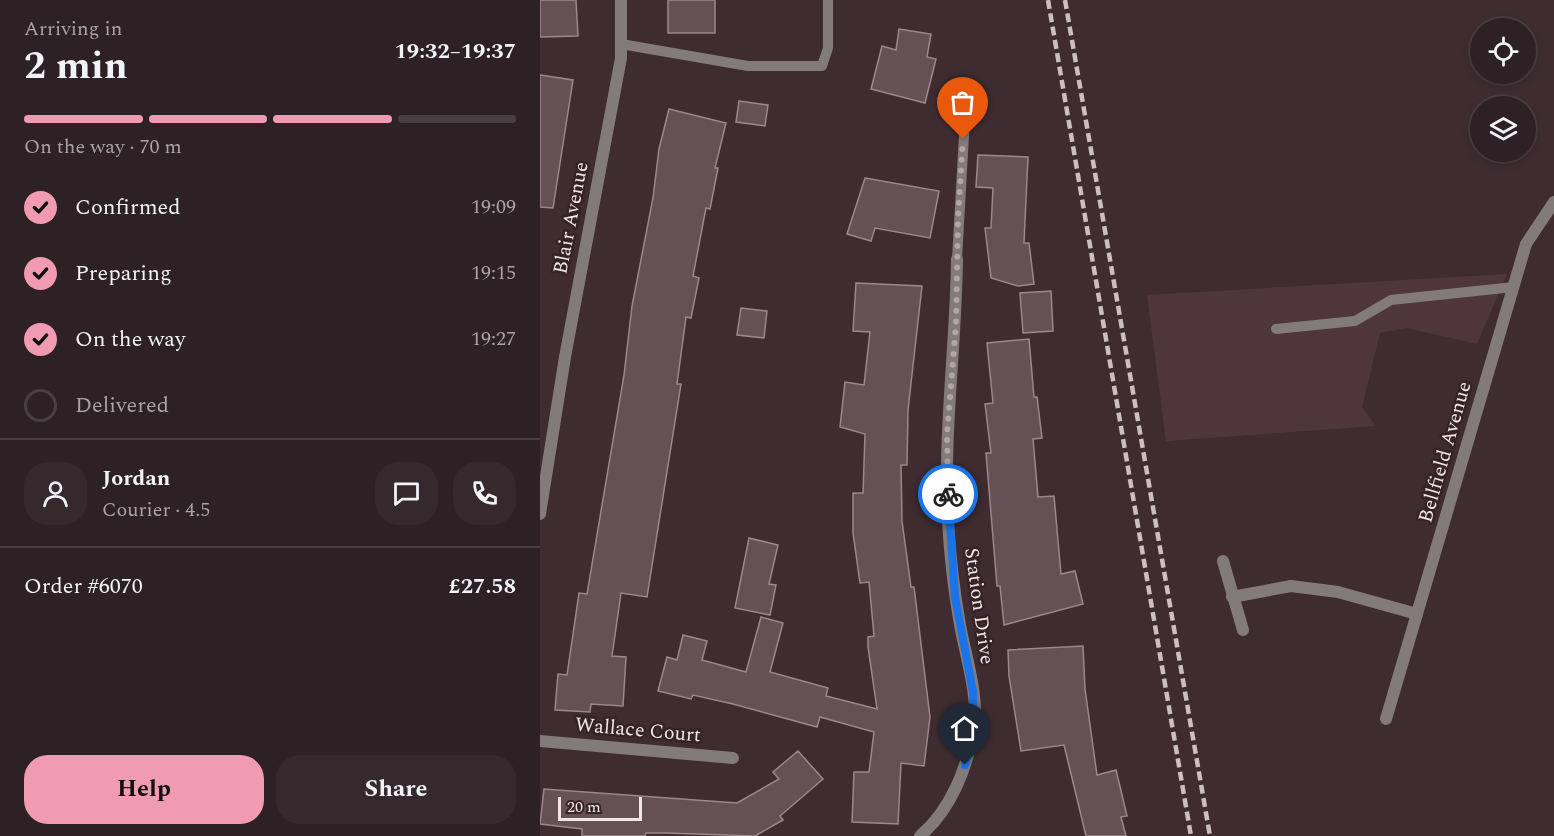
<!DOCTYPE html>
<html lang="en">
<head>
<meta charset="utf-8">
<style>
	body { margin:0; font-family:Spectral,serif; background:#36292d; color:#f1f3f6; height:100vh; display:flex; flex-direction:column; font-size:22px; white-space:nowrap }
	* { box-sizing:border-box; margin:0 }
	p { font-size:20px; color:#a7a3a7 }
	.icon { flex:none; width:33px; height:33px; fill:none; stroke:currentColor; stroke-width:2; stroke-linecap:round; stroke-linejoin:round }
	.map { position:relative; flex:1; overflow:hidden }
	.details { display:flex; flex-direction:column; background:#2e2125; width:540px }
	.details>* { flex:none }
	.tools { position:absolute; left:930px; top:18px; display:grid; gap:12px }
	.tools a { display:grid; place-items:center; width:66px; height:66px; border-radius:50%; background:#2e2125; box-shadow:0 3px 9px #0003,0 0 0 2px #493e42; font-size:30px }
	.scale { position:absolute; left:18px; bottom:15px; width:84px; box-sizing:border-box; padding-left:6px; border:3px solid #f1e5e8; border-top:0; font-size:16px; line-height:21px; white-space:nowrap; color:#f1e5e8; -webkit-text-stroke:4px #342327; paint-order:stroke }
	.pin { position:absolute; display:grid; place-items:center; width:51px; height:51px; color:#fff; margin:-62px -26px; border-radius:50% 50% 50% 0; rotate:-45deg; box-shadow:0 0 6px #0007 }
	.pin .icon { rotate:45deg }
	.courier { position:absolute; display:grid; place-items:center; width:60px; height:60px; margin:-30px; border:4px solid #1a73e8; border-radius:50%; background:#fff; color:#222; box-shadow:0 2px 8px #0007 }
	.summary em { font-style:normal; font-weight:700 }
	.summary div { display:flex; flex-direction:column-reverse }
	.summary { display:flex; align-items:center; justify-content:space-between; height:102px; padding:0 24px }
	h1 { font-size:39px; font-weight:700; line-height:45px }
	.bar { display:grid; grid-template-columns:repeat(4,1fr); gap:9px 6px; align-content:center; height:72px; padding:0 24px }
	.bar i { height:8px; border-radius:4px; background:#493e42 }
	.bar .current { background:#f19ab3 }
	.bar p { grid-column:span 4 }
	.line { display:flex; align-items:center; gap:15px; padding:0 24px; border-top:2px solid #493e42 }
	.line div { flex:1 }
	.round { display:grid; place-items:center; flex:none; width:63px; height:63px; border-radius:24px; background:#36292d }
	ol { padding:0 24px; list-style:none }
	li { display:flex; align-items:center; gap:18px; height:66px }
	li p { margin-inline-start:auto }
	li .icon { padding:6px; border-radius:50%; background:#f19ab3; color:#111; stroke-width:4 }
	li:last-child { color:#a7a3a7 }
	li i { width:33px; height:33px; border:3px solid #493e42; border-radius:50% }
	.cta { display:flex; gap:12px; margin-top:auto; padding:12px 24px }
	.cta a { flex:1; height:69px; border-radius:24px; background:#f19ab3; color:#111; font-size:24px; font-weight:700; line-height:69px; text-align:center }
	.cta a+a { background:#36292d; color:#f1f3f6 }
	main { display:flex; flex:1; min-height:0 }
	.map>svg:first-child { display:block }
</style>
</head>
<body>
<main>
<section class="details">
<div class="summary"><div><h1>2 min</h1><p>Arriving in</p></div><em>19:32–19:37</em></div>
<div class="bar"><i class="current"></i><i class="current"></i><i class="current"></i><i></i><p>On the way · 70 m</p></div>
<ol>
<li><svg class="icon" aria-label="check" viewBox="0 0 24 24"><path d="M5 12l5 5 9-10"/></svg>Confirmed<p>19:09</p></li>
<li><svg class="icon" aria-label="check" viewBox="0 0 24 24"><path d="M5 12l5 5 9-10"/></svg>Preparing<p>19:15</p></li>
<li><svg class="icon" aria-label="check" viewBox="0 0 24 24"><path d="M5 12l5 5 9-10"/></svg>On the way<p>19:27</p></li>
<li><i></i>Delivered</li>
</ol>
<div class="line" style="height:108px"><a class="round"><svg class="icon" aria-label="person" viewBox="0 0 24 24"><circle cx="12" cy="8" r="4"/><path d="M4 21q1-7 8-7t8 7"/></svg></a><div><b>Jordan</b><p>Courier · 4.5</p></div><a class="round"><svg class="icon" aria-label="chat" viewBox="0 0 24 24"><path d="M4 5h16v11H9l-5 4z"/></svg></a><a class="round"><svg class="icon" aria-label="phone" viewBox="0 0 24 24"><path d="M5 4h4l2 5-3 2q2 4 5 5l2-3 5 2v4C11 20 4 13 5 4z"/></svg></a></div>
<div class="line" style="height:78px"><div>Order #6070</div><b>£27.58</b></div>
<div class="cta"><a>Help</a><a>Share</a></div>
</section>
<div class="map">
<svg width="1014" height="836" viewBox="0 0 1014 836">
	<rect width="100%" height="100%" fill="#3e2c31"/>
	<path fill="#4f363d" d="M967,274L937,344L867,328L840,333L822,407L836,426L626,441L607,295Z"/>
	<g fill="#645055" stroke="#9c878c" stroke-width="1.5">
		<path d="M0,0H36L38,36L0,37Z"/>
		<rect x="128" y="0" width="47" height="33"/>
		<path d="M359,29L391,34L387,57L396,59L385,103L331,89L342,46L356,50Z"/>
		<path d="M0,75L33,80L13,208L0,207Z"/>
		<path d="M199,101L228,105L225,126L196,122Z"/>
		<path d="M129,109L186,123L175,168H178L170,209L166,208L153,276L159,278L151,318L146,317L137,384H141L107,597L81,593L72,656L86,657L83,706L51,704L50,712L15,710L18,674L27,675L39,593L47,594L84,375L92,306L113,198L119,149Z"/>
		<path d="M438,155L488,157L484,243H489L494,284L478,286L451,278L445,228H451L453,188L436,187Z"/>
		<path d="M325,178L399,191L390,238L335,228L331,241L307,234Z"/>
		<path d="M316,283L382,286L368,410L367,465H361L362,521L371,587H374L390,717L384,766L361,763L358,824L312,822L314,772H329L334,732L280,717L277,727L193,704L153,695L151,699L118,691L127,657L137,660L143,635L167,641L162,660L206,672L221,617L243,623L230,672L288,688L286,696L337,709L328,647V637L334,636L329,582L320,583L313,533V493H323L325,434L300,427L305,382L324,385L330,332L313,331Z"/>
		<path d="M511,291L513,331L483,333L480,293Z"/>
		<path d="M201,308L227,311L224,338L197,335Z"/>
		<path d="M489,339L494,397H497L502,438L493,439L498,497L514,496L521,574L535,571L543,604L464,625L460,586H457L446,453H451L445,404L453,403L447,343Z"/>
		<path d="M209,538L238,545L229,584L236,585L230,615L195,608Z"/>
		<path d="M543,646L545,689L557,775L576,770L587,816L581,817L586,836H546L524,745L481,751L469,676L468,650Z"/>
		<path d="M258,751L283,779L240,816L243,820L215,836L126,833H106L105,836H42V829L0,824L4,789L197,803L239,779L233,772Z"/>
	</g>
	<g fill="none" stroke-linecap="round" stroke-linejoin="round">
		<g stroke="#837a7c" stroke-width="10">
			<path d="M81,44L208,66H282L288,48V0"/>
			<path d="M417,259L425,118"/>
			<path d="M736,329L815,321L851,300L974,287"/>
		</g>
		<g stroke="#837a7c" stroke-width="12">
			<path d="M0,514L25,357L81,58V0"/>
			<path d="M683,561L703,630"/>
			<path d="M692,597L751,586L798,592L877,614"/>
			<path d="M846,719L986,244L1014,202"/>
			<path d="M0,741L193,758"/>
			<path d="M380,836C411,810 427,768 434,729C439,696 426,658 420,625C414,591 410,556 408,522C403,434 416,347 417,259"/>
		</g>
		<g stroke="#ccbfc3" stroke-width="4.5" stroke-dasharray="9 4.5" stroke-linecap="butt">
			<path d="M508,0L651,836"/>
			<path d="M525,0L670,836"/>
		</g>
	</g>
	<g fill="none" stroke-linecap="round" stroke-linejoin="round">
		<path stroke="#b2a4a8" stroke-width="6" stroke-dasharray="0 10.8" d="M408,494L407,434L416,324L418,218L423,139"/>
		<path stroke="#1a73e8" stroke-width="8" d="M408,494L415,597L433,692L434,727L425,765"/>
	</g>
	<g text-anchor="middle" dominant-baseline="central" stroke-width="5" stroke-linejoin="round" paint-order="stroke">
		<g font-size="20" fill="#f1e5e8" stroke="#342327">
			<text transform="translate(31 218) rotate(-79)">Blair Avenue</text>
			<text transform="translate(905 452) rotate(-74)">Bellfield Avenue</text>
			<text transform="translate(439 606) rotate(82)">Station Drive</text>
			<text transform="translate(98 730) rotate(5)">Wallace Court</text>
		</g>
	</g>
</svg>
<div class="tools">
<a><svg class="icon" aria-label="locate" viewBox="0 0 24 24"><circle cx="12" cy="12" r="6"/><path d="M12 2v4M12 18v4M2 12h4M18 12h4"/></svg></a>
<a><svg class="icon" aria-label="layers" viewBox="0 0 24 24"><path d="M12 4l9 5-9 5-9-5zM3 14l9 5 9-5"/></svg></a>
</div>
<div class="scale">20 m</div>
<div class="pin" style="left:423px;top:139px;background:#ea580c"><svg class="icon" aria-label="bag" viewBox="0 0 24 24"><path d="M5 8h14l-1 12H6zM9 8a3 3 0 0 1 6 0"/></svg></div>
<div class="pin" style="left:425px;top:765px;background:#1f2937"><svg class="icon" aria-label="home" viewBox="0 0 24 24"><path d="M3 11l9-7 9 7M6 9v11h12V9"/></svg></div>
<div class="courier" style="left:408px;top:494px"><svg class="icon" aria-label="bike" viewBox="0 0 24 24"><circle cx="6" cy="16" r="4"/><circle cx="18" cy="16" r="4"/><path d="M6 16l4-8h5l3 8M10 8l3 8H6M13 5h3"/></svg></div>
</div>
</main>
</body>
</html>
